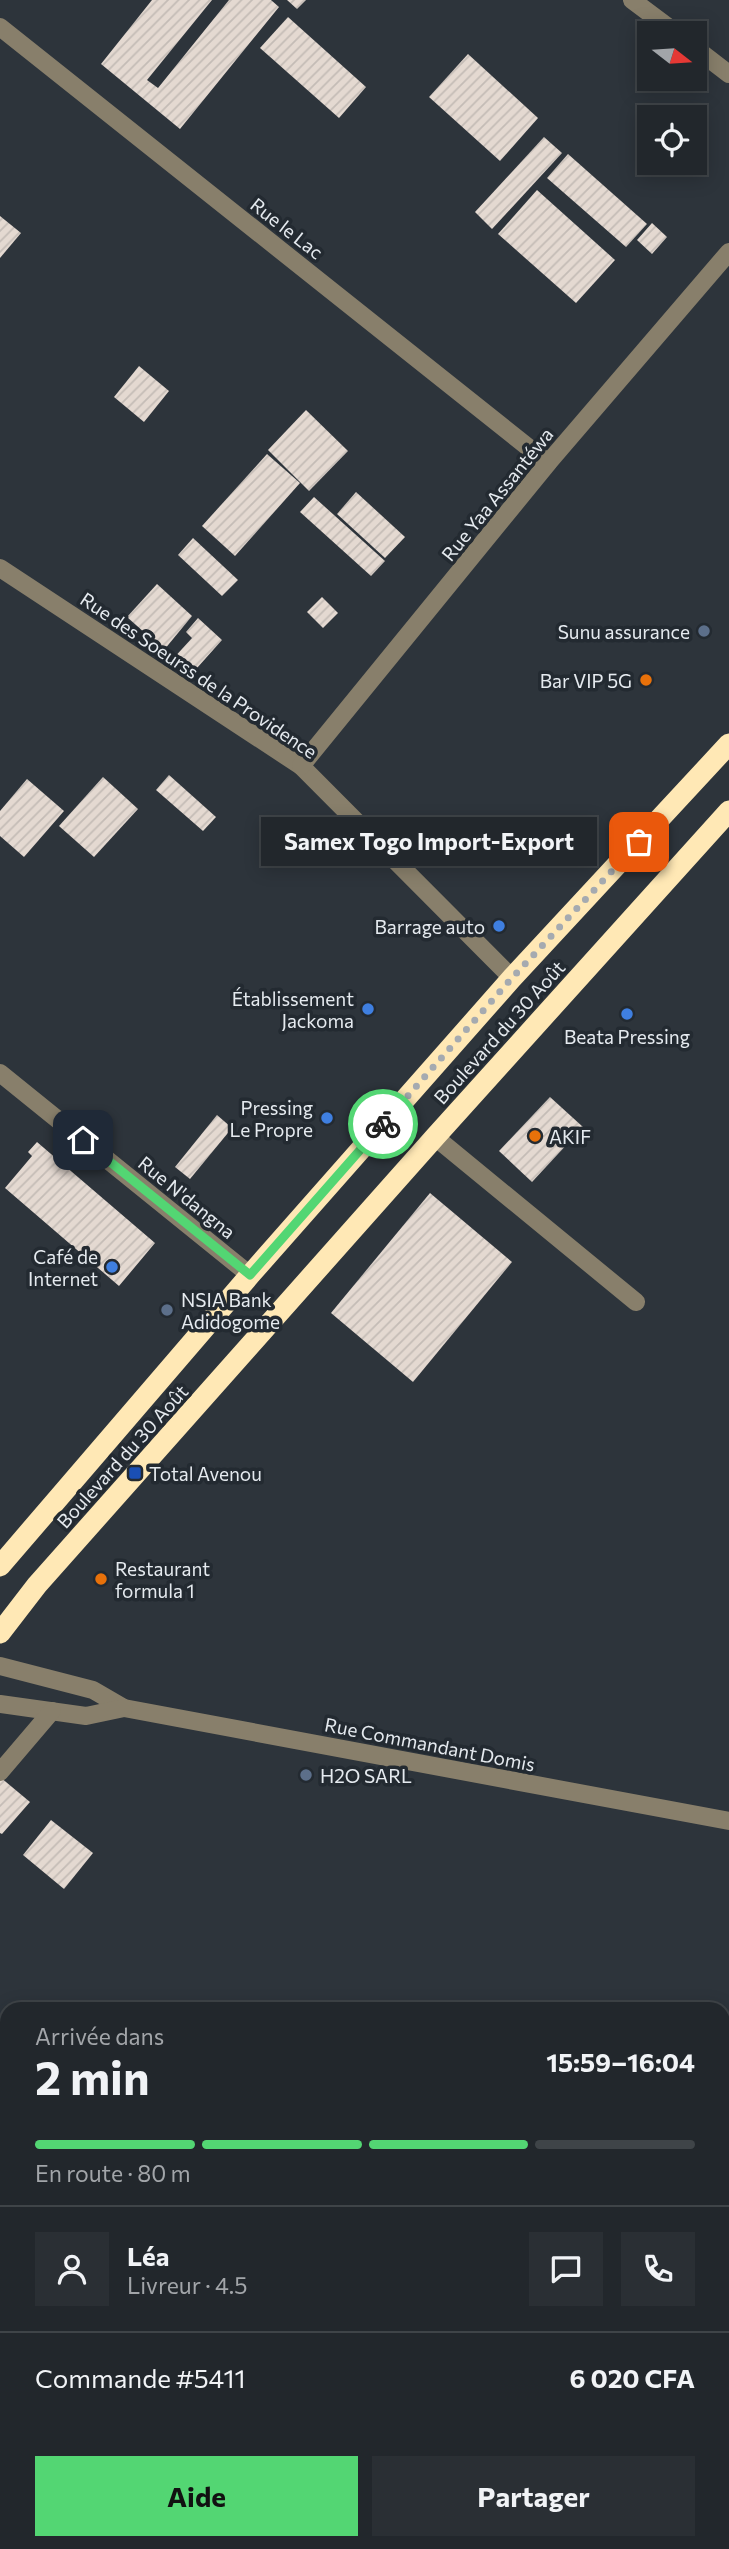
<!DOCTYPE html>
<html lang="fr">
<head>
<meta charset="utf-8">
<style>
	body { margin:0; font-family:Commissioner,sans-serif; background:#2a2f34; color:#f1f3f6; height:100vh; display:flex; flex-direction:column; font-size:26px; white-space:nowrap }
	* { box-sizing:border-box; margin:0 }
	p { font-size:23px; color:#a2a5a9 }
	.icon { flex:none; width:38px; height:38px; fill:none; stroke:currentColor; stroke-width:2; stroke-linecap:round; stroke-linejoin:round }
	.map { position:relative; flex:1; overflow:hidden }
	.details { position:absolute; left:0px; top:2002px; width:730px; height:548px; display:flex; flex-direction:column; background:#22272c; border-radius:21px 21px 0 0; box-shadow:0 4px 18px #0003,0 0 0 2px #3f4448 }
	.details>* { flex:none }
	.needle { width:46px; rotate:107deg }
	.buttons { position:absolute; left:637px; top:21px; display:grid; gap:14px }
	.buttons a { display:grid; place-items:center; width:70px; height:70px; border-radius:0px; background:#22272c; box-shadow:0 4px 18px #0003,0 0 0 2px #3f4448; font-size:35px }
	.pin { position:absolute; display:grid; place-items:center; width:60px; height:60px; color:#fff; margin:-30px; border-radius:14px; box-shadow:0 4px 10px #0006 }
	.courier { position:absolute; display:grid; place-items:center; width:70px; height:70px; margin:-35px; border:5px solid #53d673; border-radius:50%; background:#fff; color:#222; box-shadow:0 2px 9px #0007 }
	.bubble { position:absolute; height:49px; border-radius:0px; background:#22272c; box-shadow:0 4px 18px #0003,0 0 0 2px #3f4448; font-size:23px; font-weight:700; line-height:49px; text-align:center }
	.overview em { font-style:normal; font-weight:700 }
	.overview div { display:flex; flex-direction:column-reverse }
	.overview { display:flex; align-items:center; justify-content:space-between; height:119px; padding:0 35px }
	h1 { font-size:46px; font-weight:700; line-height:52px }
	.bar { display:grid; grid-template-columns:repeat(4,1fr); gap:10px 7px; align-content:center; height:84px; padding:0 35px }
	.bar i { height:9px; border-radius:5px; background:#3f4448 }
	.bar .on { background:#53d673 }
	.bar p { grid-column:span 4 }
	.line { display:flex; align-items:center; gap:18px; padding:0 35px; border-top:2px solid #3f4448 }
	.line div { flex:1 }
	.round { display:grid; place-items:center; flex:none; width:74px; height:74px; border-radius:0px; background:#2a2f34 }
	.button { display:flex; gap:14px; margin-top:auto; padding:14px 35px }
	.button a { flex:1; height:80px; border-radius:0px; background:#53d673; color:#111; font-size:28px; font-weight:700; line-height:80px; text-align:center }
	.button a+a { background:#2a2f34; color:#f1f3f6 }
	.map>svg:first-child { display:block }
</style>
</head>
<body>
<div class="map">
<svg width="729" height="2549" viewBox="0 0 729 2549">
	<defs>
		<pattern id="building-hatch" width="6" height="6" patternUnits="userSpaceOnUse" patternTransform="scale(1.75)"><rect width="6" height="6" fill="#e4d9d1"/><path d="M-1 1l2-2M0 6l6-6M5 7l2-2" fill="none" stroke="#c4bcb6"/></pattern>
	</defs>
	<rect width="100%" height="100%" fill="#2d343b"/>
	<g fill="url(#building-hatch)">
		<path d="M152,0H212L147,80L158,88L229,0H271L279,7L180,129L101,64Z"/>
		<path d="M287,0H306L297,9Z"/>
		<path d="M288,17L366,87L339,118L260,48Z"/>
		<path d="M468,54L538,118L500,161L429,97Z"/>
		<path d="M544,137L562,153L492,229L475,212Z"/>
		<path d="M568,154L647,224L626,247L547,178Z"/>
		<path d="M537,190L615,260L576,303L498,234Z"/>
		<path d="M0,216L21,233L0,258Z"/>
		<path d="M652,223L667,237L652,254L637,240Z"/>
		<path d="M139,366L169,391L144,422L114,397Z"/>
		<path d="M306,410L348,451L309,491L268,450Z"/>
		<path d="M267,454L300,483L235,556L202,526Z"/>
		<path d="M356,492L405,537L385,558L337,514Z"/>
		<path d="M314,497L385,561L371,576L300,512Z"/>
		<path d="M193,538L238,580L222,596L178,555Z"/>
		<path d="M157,584L192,616L164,650L127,617Z"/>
		<path d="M322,597L338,613L323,628L307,612Z"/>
		<path d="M198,618L222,640L189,677L171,661L192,638L186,632Z"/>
		<path d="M169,775L216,817L203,831L156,790Z"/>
		<path d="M103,777L138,809L94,857L59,826Z"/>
		<path d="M27,779L64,811L24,857L0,836V811Z"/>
		<path d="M550,1097L583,1127L532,1182L499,1151Z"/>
		<path d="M217,1115L232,1128L190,1179L175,1167Z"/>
		<path d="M37,1142L155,1243L119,1286L5,1188L32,1156L28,1152Z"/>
		<path d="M430,1193L512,1262L413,1382L331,1313Z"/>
		<path d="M0,1777L30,1802L2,1834L0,1833Z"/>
		<path d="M51,1820L93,1853L64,1889L23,1855Z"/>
	</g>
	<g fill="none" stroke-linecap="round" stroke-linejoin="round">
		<g stroke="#887f6b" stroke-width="18">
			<path d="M632,0L676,33"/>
			<path d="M0,27L548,463"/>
			<path d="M695,48L729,74"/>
			<path d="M0,568L301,766L512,978"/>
			<path d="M301,766L548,463L729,252"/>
			<path d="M0,1073L250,1275"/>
			<path d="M435,1137L636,1302"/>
			<path d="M0,1666L93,1690L124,1708L729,1821"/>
			<path d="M0,1704L86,1716L124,1708"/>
			<path d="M0,1772L52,1711"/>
			<path d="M0,2170L7,2172"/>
			<path d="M723,2392L729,2394"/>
			<path d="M723,2453L729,2446"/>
			<path d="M673,2543L681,2549"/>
			<path d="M150,2549L156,2543"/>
			<path d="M639,2549L644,2543"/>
		</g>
		<g stroke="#ffe8b5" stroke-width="21">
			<path d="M0,1566L250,1275L512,978L729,744"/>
			<path d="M0,1633L37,1585L435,1137L729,811"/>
		</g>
	</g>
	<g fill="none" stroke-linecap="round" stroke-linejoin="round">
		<path stroke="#a5aab0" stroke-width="7" stroke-dasharray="0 12.6" d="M383,1124L512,978L639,842"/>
		<path stroke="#53d673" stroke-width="9" d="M83,1140L250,1275L383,1124"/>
	</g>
	<g fill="#5c6f8a" stroke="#232a31" stroke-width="2.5">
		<circle cx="704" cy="631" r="7"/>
		<circle cx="167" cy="1310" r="7"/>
		<circle cx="306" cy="1775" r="7"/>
	</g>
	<g fill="#e8710a" stroke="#232a31" stroke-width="2.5">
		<circle cx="646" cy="680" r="7"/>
		<circle cx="535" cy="1136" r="7"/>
		<circle cx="101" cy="1579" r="7"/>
	</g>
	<g fill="#3f7fe0" stroke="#232a31" stroke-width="2.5">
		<circle cx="499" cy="926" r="7"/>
		<circle cx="368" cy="1009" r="7"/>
		<circle cx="627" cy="1014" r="7"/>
		<circle cx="327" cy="1118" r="7"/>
		<circle cx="112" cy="1267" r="7"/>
	</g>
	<rect fill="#1a4fb4" stroke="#232a31" stroke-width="2.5" x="128" y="1466" width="14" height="14" rx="3.5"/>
	<g text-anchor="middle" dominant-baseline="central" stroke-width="7" stroke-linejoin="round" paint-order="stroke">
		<g font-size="19" fill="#e5eaef" stroke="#232a31">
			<text transform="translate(287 228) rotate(38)">Rue le Lac</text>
			<text transform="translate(497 494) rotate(-51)">Rue Yaa Assantéwa</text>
			<text transform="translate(199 675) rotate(34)">Rue des Soeurss de la Providence</text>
			<text transform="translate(499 1032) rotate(-48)">Boulevard du 30 Août</text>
			<text transform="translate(187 1197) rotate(39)">Rue N'dangna</text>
			<text transform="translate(122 1456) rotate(-48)">Boulevard du 30 Août</text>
			<text transform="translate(430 1744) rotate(11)">Rue Commandant Domis</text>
		</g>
		<g font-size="19" fill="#e5eaef" stroke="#232a31" text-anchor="end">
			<text x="690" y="631">Sunu assurance</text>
			<text x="632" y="680">Bar VIP 5G</text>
			<text x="485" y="926">Barrage auto</text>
			<text x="354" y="998">Établissement<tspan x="354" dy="22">Jackoma</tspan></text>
			<text x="627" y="1036" text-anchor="middle">Beata Pressing</text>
			<text x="313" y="1107">Pressing<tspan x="313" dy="22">Le Propre</tspan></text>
			<text x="549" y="1136" text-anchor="start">AKIF</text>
			<text x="98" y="1256">Café de<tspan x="98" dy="22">Internet</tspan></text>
			<text x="181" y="1299" text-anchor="start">NSIA Bank<tspan x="181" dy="22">Adidogome</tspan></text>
			<text x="149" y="1473" text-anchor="start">Total Avenou</text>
			<text x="115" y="1568" text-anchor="start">Restaurant<tspan x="115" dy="22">formula 1</tspan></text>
			<text x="320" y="1775" text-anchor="start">H2O SARL</text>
		</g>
	</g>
</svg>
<div class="buttons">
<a><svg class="needle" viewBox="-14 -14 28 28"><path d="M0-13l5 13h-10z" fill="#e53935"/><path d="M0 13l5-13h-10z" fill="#a2a5a9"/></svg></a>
<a><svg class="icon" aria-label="locate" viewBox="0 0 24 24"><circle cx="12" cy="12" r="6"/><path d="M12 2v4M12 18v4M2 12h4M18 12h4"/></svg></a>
</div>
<div class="pin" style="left:639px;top:842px;background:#ea580c"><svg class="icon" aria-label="bag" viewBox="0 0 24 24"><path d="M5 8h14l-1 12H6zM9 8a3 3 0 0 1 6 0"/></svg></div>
<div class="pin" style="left:83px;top:1140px;background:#1f2937"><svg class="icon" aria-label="home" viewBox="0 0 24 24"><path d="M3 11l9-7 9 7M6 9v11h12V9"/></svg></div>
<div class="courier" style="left:383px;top:1124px"><svg class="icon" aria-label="bike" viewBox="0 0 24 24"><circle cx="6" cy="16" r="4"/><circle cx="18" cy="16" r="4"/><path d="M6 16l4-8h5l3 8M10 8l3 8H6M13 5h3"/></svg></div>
<div class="bubble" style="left:261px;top:817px;width:336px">Samex Togo Import-Export</div>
<section class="details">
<div class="overview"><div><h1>2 min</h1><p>Arrivée dans</p></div><em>15:59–16:04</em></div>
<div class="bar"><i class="on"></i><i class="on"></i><i class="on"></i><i></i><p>En route · 80 m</p></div>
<div class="line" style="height:126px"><a class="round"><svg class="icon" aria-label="person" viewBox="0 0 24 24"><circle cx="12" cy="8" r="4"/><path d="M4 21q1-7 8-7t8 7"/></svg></a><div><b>Léa</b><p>Livreur · 4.5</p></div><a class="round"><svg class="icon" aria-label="chat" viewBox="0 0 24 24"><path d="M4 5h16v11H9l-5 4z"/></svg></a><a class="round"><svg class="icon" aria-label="phone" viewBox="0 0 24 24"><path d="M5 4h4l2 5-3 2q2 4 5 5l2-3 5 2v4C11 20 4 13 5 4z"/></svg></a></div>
<div class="line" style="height:91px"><div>Commande #5411</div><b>6 020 CFA</b></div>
<div class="button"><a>Aide</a><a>Partager</a></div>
</section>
</div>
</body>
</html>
